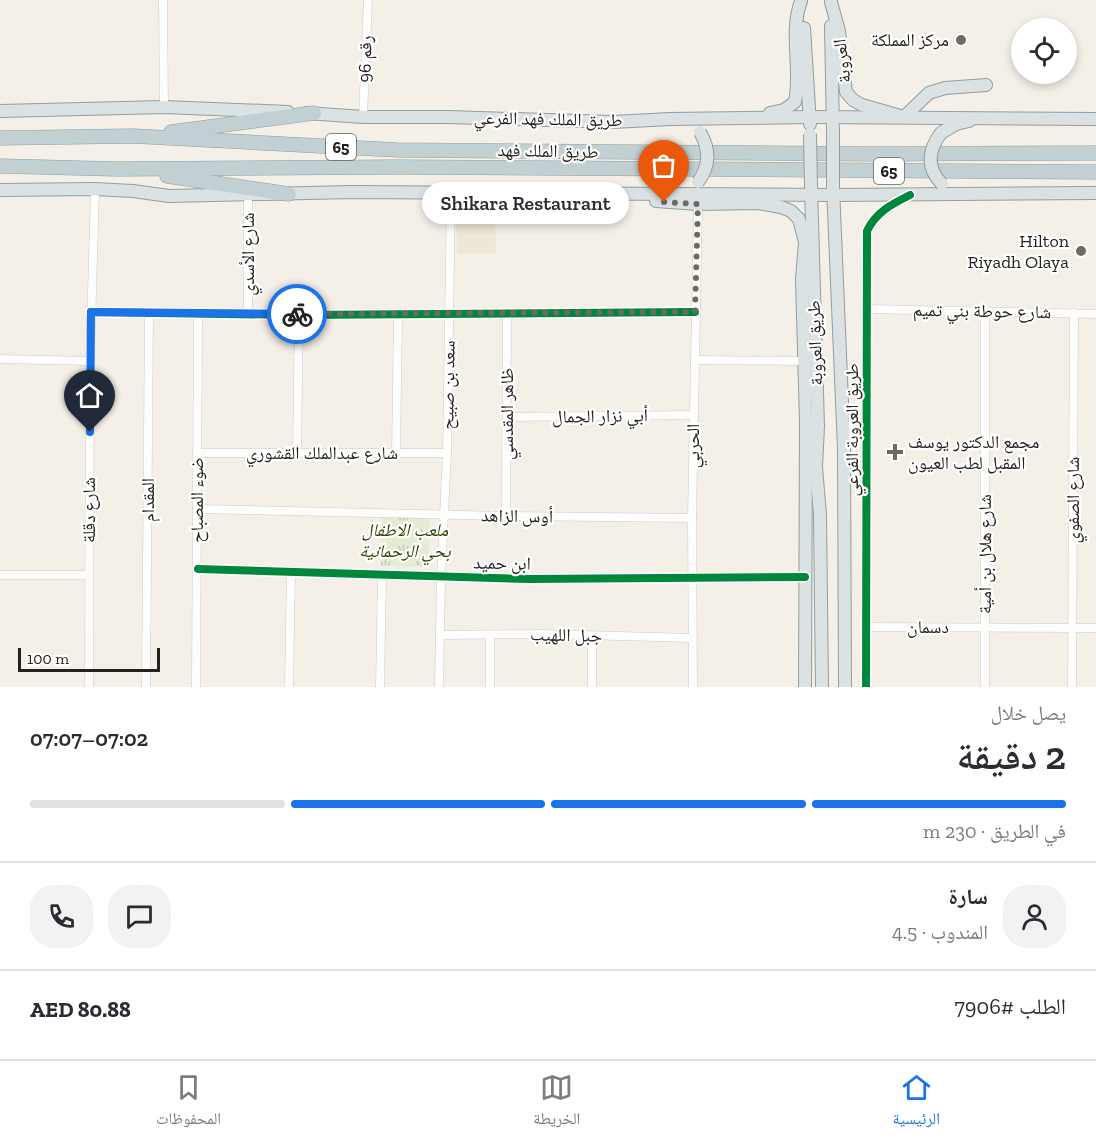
<!DOCTYPE html>
<html lang="ar">
<head>
<meta charset="utf-8">
<style>
	body { margin:0; font-family:"Zilla Slab","Noto Naskh Arabic",serif; background:#f2f2f3; color:#2b2b33; direction:rtl; height:100vh; display:flex; flex-direction:column; font-size:22px; white-space:nowrap }
	* { box-sizing:border-box; margin:0 }
	p { font-size:20px; color:#7c7c81 }
	.icon { flex:none; width:33px; height:33px; fill:none; stroke:currentColor; stroke-width:2; stroke-linecap:round; stroke-linejoin:round }
	.map { position:relative; height:687px; overflow:hidden; direction:ltr }
	.drawer { display:flex; flex-direction:column; background:#fff; flex:1 }
	.drawer>* { flex:none }
	.tools { position:absolute; left:1011px; top:18px; display:grid; gap:12px }
	.tools a { display:grid; place-items:center; width:66px; height:66px; border-radius:50%; background:#fff; box-shadow:0 3px 9px #0003; font-size:30px }
	.scale { position:absolute; left:18px; bottom:15px; width:142px; box-sizing:border-box; padding-left:6px; border:3px solid #25221d; border-top:0; font-size:16px; line-height:21px; white-space:nowrap; color:#25221d; -webkit-text-stroke:4px #fff; paint-order:stroke }
	.pin { position:absolute; display:grid; place-items:center; width:51px; height:51px; color:#fff; margin:-62px -26px; border-radius:50% 50% 50% 0; rotate:-45deg; box-shadow:0 0 6px #0007 }
	.pin .icon { rotate:45deg }
	.courier { position:absolute; display:grid; place-items:center; width:60px; height:60px; margin:-30px; border:4px solid #1a73e8; border-radius:50%; background:#fff; color:#222; box-shadow:0 2px 8px #0007 }
	.bubble { position:absolute; height:42px; border-radius:21px; background:#fff; box-shadow:0 3px 9px #0003; font-size:20px; font-weight:600; line-height:42px; text-align:center; direction:rtl }
	.head em { font-style:normal; font-weight:600 }
	.head div { display:flex; flex-direction:column-reverse }
	.head { display:flex; align-items:center; justify-content:space-between; height:102px; padding:0 30px }
	h1 { font-size:39px; font-weight:600; line-height:45px }
	.bar { display:grid; grid-template-columns:repeat(4,1fr); gap:9px 6px; align-content:center; height:72px; padding:0 30px }
	.bar i { height:8px; border-radius:4px; background:#e1e1e2 }
	.bar .on { background:#1a73e8 }
	.bar p { grid-column:span 4 }
	.line { display:flex; align-items:center; gap:15px; padding:0 30px; border-top:2px solid #e1e1e2 }
	.line div { flex:1 }
	.round { display:grid; place-items:center; flex:none; width:63px; height:63px; border-radius:24px; background:#f2f2f3 }
	.dock { display:flex; justify-content:space-around; align-items:center; height:84px; border-top:2px solid #e1e1e2; background:#fff; font-size:16px; color:#7c7c81 }
	.dock a { display:grid; justify-items:center; gap:3px }
	.dock .on { color:#1a73e8 }
	.map>svg:first-child { display:block }
</style>
</head>
<body>
<div class="map">
<svg width="1096" height="687" viewBox="0 0 1096 687">
	<defs>
		<pattern id="park-tufts" width="24" height="20" patternUnits="userSpaceOnUse" patternTransform="scale(1.5)"><rect width="24" height="20" fill="#e4ecd3"/><path d="M3 7l-1-3M5 7V3M7 7l1-3M15 17l-1-3M17 17v-4M19 17l1-3" fill="none" stroke="#c3cab5"/></pattern>
	</defs>
	<rect width="100%" height="100%" fill="#f4efe7"/>
	<path fill="#eee6d6" d="M495,213L496,253L457,254L456,214Z"/>
	<path fill="url(#park-tufts)" d="M382,514L430,516L428,567L381,566Z"/>
	<g fill="none" stroke-linecap="round" stroke-linejoin="round">
		<g stroke="#d0ccc6" stroke-width="9">
			<g id="minor">
				<path d="M163,0L164,107"/>
				<path d="M363,117L368,0"/>
				<path d="M868,309L1096,314"/>
				<path d="M91,312L299,315L695,312"/>
				<path d="M985,312V687"/>
				<path d="M248,313V196"/>
				<path d="M0,359L90,361"/>
				<path d="M695,360L805,361"/>
				<path d="M507,417L694,415"/>
				<path d="M297,452L299,315"/>
				<path d="M197,453H447"/>
				<path d="M396,454L398,314"/>
				<path d="M197,509L506,516L692,518"/>
				<path d="M506,516L507,313"/>
				<path d="M198,569L528,579L805,577"/>
				<path d="M0,575H89"/>
				<path d="M867,627L1096,628"/>
				<path d="M440,635L544,634L693,638"/>
				<path d="M490,635V687"/>
				<path d="M89,687L90,361L95,189"/>
				<path d="M146,687L149,313"/>
				<path d="M196,687L198,314"/>
				<path d="M289,687L291,571"/>
				<path d="M380,687L382,574"/>
				<path d="M439,687L441,577L447,453L451,193"/>
				<path d="M592,687V636"/>
				<path d="M693,687L692,518L698,204"/>
				<path d="M1072,687L1074,313"/>
			</g>
		</g>
		<g stroke="#d0ccc6" stroke-width="10">
			<g id="tertiary">
				<path d="M846,444L864,386"/>
				<path d="M866,687L867,231C876,212 892,205 910,195"/>
			</g>
		</g>
		<g stroke="#929e9f" stroke-width="14">
			<g id="primary">
				<path d="M831,2L839,31L846,92L853,100L862,105L904,117L929,93L945,88L986,85"/>
				<path d="M831,26L833,133"/>
				<path d="M804,28L810,124"/>
				<path d="M0,111L164,107L288,112"/>
				<path d="M306,113L363,117H448L613,122L670,119L810,117L1096,119"/>
				<path d="M770,113L784,110L795,102C802,69 789,33 801,1"/>
				<path d="M941,133L956,124L969,121"/>
				<path d="M833,187L844,449L845,687"/>
				<path d="M811,188L818,426L816,467L820,515L822,687"/>
				<path d="M0,190L95,189L133,191L169,196L352,192L833,195L1096,193"/>
				<path d="M656,201L698,204L758,203L781,207L791,211L799,219L805,242L802,279L806,422L805,687"/>
			</g>
		</g>
		<g stroke="#929e9f" stroke-width="15">
			<g id="motorway">
				<path d="M171,132L314,113"/>
				<path d="M0,138L133,136L398,150L879,154L1096,153"/>
				<path d="M0,166L117,169L398,167L1096,172"/>
				<path d="M167,176L289,194"/>
			</g>
		</g>
		<use href="#minor" stroke="#fdfdfb" stroke-width="8"/>
		<use href="#tertiary" stroke="#fdfdfb" stroke-width="9"/>
		<use href="#primary" stroke="#dae2e4" stroke-width="12"/>
		<use href="#motorway" stroke="#c2d0d3" stroke-width="14"/>
		<g stroke="#929e9f" stroke-width="14" stroke-linecap="butt">
			<g id="primary-bridge">
				<path d="M833,133V187"/>
				<path d="M941,133C928,150 926,168 942,184"/>
				<path d="M810,134L811,187"/>
				<path d="M698,182C710,166 710,149 700,132"/>
			</g>
		</g>
		<use href="#primary-bridge" stroke="#dae2e4" stroke-width="12"/>
		<g stroke="#fff" stroke-width="11">
			<g id="cycleway">
				<path d="M91,312L299,315L695,312"/>
				<path d="M198,569L528,579L805,577"/>
				<path d="M866,687L867,231C876,212 892,204 910,195"/>
			</g>
		</g>
		<use href="#cycleway" stroke="#00873e" stroke-width="8"/>
	</g>
	<g fill="none" stroke-linecap="round" stroke-linejoin="round">
		<path stroke="#6d6a64" stroke-width="6" stroke-dasharray="0 10.8" d="M297,314L695,312L698,204L664,202"/>
		<path stroke="#1a73e8" stroke-width="8" d="M90,432L91,312L297,314"/>
	</g>
	<g fill="#6d6a64" stroke="#fff" stroke-width="2">
		<circle cx="961" cy="40" r="6"/>
		<circle cx="1081" cy="251" r="6"/>
		<path d="M892 443h6v6h6v6h-6v6h-6v-6h-6v-6h6z"/>
	</g>
	<g text-anchor="middle" dominant-baseline="central" stroke-width="4.5" stroke-linejoin="round" paint-order="stroke">
		<g fill="#fff" stroke="#666461" stroke-width="1.5">
			<rect x="326" y="134" width="30" height="26" rx="4.5"/>
			<rect x="874" y="158" width="30" height="26" rx="4.5"/>
		</g>
		<g font-size="16" font-weight="bold" fill="#25221d">
			<text x="341" y="147">65</text>
			<text x="889" y="171">65</text>
		</g>
		<g font-size="18" fill="#25221d" stroke="#fff" text-anchor="end">
			<text x="949" y="40">مركز المملكة</text>
			<text x="1069" y="241">Hilton<tspan x="1069" dy="21">Riyadh Olaya</tspan></text>
			<text x="908" y="442" text-anchor="start">مجمع الدكتور يوسف<tspan x="908" dy="21">المقبل لطب العيون</tspan></text>
		</g>
		<g font-size="18" fill="#25221d" stroke="#fff">
			<text transform="translate(365 59) rotate(-88)">رقم 96</text>
			<text transform="translate(842 61) rotate(-97)">العروبة</text>
			<text transform="translate(548 119) rotate(1)">طريق الملك فهد الفرعي</text>
			<text transform="translate(548 151) rotate(1)">طريق الملك فهد</text>
			<text transform="translate(248 254) rotate(-90)">شارع الأسدي</text>
			<text transform="translate(982 311) rotate(1)">شارع حوطة بني تميم</text>
			<text transform="translate(815 343) rotate(-92)">طريق العروبة</text>
			<text transform="translate(448 385) rotate(-89)">سعد بن صبيح</text>
			<text transform="translate(507 414) rotate(-90)">ظاهر المقدسي</text>
			<text transform="translate(600 416) rotate(-1)">أبي نزار الجمال</text>
			<text transform="translate(852 430) rotate(-90)">طريق العروبة الفرعي</text>
			<text transform="translate(693 446) rotate(-90)">الحربي</text>
			<text x="322" y="453">شارع عبدالملك القشوري</text>
			<text transform="translate(148 500) rotate(-90)">المقدام</text>
			<text transform="translate(197 500) rotate(-90)">ضوء المصباح</text>
			<text transform="translate(1073 500) rotate(-90)">شارع الصفوي</text>
			<text transform="translate(89 510) rotate(-90)">شارع دقلة</text>
			<text transform="translate(517 516) rotate(1)">أوس الزاهد</text>
			<text transform="translate(985 554) rotate(-90)">شارع هلال بن أمية</text>
			<text transform="translate(502 563) rotate(1)">ابن حميد</text>
			<text x="928" y="627">دسمان</text>
			<text transform="translate(566 635) rotate(1)">جبل اللهيب</text>
		</g>
		<g font-size="18" font-style="italic" fill="#2c4400" stroke="#fff">
			<text x="405" y="530">ملعب الاطفال<tspan x="405" dy="21">بحي الرحمانية</tspan></text>
		</g>
	</g>
</svg>
<div class="tools">
<a><svg class="icon" aria-label="locate" viewBox="0 0 24 24"><circle cx="12" cy="12" r="6"/><path d="M12 2v4M12 18v4M2 12h4M18 12h4"/></svg></a>
</div>
<div class="scale">100 m</div>
<div class="pin" style="left:664px;top:202px;background:#ea580c"><svg class="icon" aria-label="bag" viewBox="0 0 24 24"><path d="M5 8h14l-1 12H6zM9 8a3 3 0 0 1 6 0"/></svg></div>
<div class="pin" style="left:90px;top:432px;background:#1f2937"><svg class="icon" aria-label="home" viewBox="0 0 24 24"><path d="M3 11l9-7 9 7M6 9v11h12V9"/></svg></div>
<div class="courier" style="left:297px;top:314px"><svg class="icon" aria-label="bike" viewBox="0 0 24 24"><circle cx="6" cy="16" r="4"/><circle cx="18" cy="16" r="4"/><path d="M6 16l4-8h5l3 8M10 8l3 8H6M13 5h3"/></svg></div>
<div class="bubble" style="left:422px;top:182px;width:207px">Shikara Restaurant</div>
</div>
<section class="drawer">
<div class="head"><div><h1>2 دقيقة</h1><p>يصل خلال</p></div><em>07:02–07:07</em></div>
<div class="bar"><i class="on"></i><i class="on"></i><i class="on"></i><i></i><p>في الطريق · 230 m</p></div>
<div class="line" style="height:108px"><a class="round"><svg class="icon" aria-label="person" viewBox="0 0 24 24"><circle cx="12" cy="8" r="4"/><path d="M4 21q1-7 8-7t8 7"/></svg></a><div><b>سارة</b><p>المندوب · 4.5</p></div><a class="round"><svg class="icon" aria-label="chat" viewBox="0 0 24 24"><path d="M4 5h16v11H9l-5 4z"/></svg></a><a class="round"><svg class="icon" aria-label="phone" viewBox="0 0 24 24"><path d="M5 4h4l2 5-3 2q2 4 5 5l2-3 5 2v4C11 20 4 13 5 4z"/></svg></a></div>
<div class="line" style="height:78px"><div>الطلب #7906</div><b>AED 80.88</b></div>
</section>
<nav class="dock">
<a class="on"><svg class="icon" aria-label="home" viewBox="0 0 24 24"><path d="M3 11l9-7 9 7M6 9v11h12V9"/></svg>الرئيسية</a>
<a><svg class="icon" aria-label="map" viewBox="0 0 24 24"><path d="M3 6l6-2 6 2 6-2v14l-6 2-6-2-6 2zM9 4v14M15 6v14"/></svg>الخريطة</a>
<a><svg class="icon" aria-label="saved" viewBox="0 0 24 24"><path d="M7 4h10v16l-5-4-5 4z"/></svg>المحفوظات</a>
</nav>
</body>
</html>
